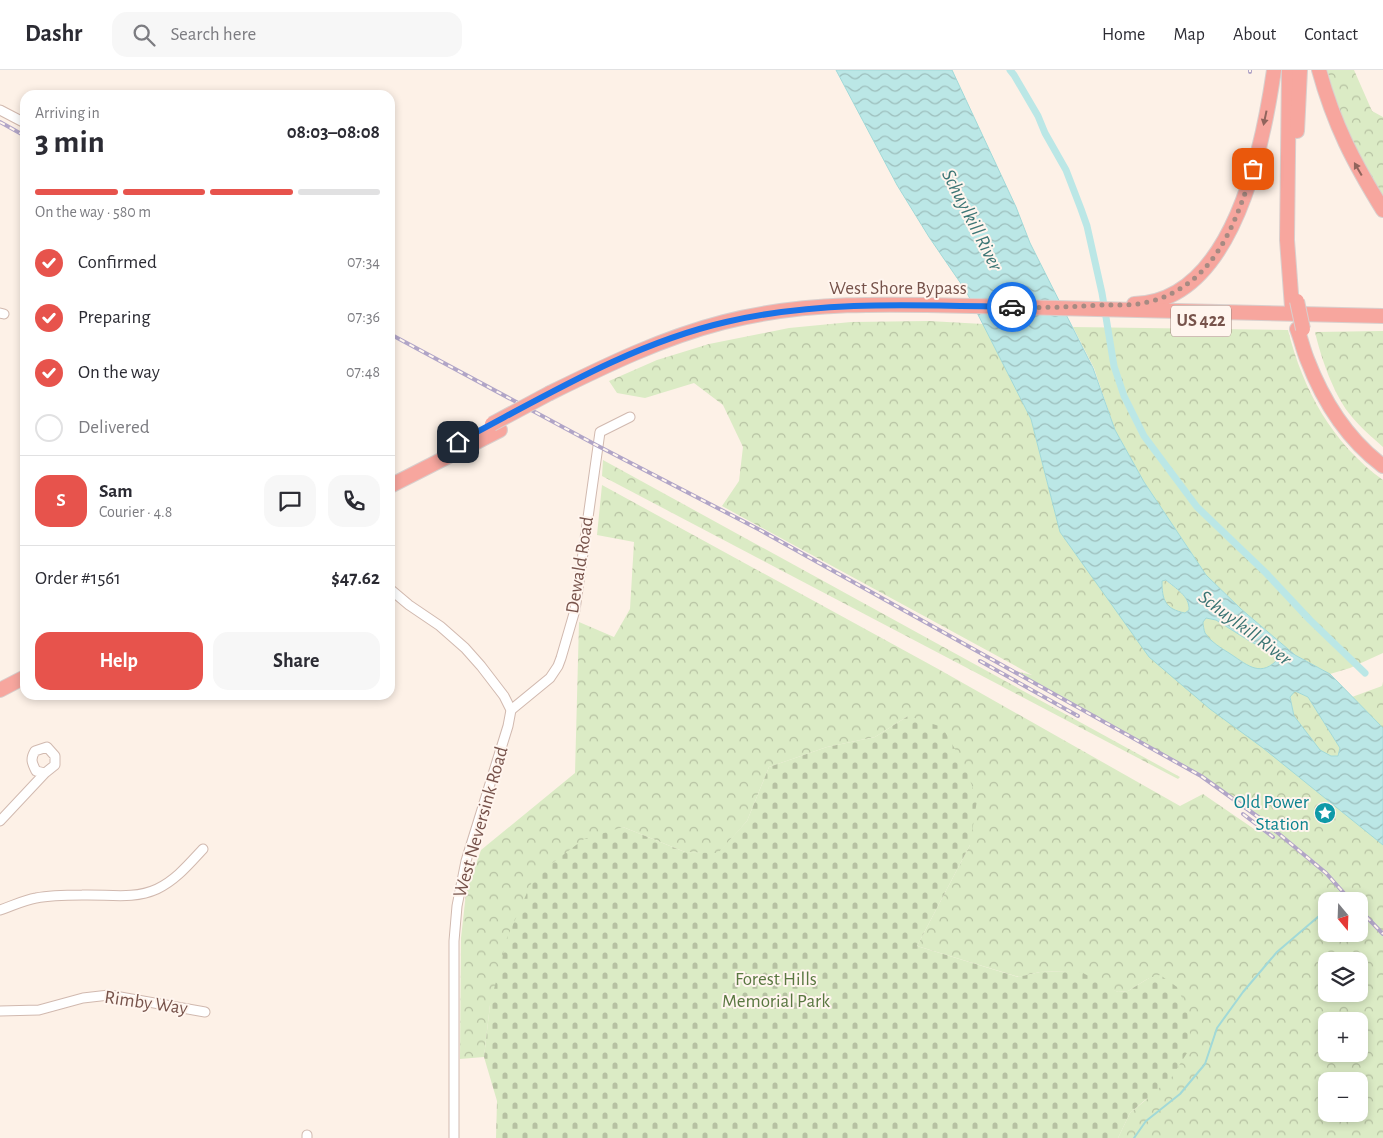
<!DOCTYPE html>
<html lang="en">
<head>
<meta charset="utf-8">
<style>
	body { margin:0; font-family:"Alegreya Sans",sans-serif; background:#f7f7f7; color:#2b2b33; height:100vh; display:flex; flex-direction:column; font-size:19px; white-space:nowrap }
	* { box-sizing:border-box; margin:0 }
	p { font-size:16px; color:#7c7c81 }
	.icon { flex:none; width:28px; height:28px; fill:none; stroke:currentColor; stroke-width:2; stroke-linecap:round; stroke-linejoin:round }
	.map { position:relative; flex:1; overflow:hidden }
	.drawer { position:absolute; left:20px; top:20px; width:375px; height:610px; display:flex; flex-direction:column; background:#fff; border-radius:15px; box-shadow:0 2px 8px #0003 }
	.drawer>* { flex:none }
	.needle { width:32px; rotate:161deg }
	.fabs { position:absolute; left:1318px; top:822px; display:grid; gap:10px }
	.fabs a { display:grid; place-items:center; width:50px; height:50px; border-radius:10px; background:#fff; box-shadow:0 2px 8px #0003; font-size:25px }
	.pin { position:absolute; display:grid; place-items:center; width:42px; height:42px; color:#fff; margin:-21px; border-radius:10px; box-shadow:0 2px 8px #0006 }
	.courier { position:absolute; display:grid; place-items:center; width:50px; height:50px; margin:-25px; border:4px solid #1a73e8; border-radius:50%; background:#fff; color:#222; box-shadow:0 1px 6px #0007 }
	.headline em { font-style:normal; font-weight:700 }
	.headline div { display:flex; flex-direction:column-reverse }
	.headline { display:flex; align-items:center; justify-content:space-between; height:85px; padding:0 15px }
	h1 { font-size:32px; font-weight:700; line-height:38px }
	.bar { display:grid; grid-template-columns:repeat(4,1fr); gap:8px 5px; align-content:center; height:60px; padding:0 15px }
	.bar i { height:6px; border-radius:4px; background:#e1e1e2 }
	.bar .selected { background:#e7534c }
	.bar p { grid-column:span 4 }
	.line { display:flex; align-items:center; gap:12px; padding:0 15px; border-top:1px solid #e1e1e2 }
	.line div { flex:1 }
	.round { display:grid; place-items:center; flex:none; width:52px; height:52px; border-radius:15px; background:#f7f7f7 }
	ol { padding:0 15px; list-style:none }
	li { display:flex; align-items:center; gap:15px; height:55px }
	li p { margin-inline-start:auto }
	li .icon { padding:5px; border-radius:50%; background:#e7534c; color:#fff; stroke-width:4 }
	li:last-child { color:#7c7c81 }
	li i { width:28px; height:28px; border:2px solid #e1e1e2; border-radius:50% }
	.action { display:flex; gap:10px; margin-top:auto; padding:10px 15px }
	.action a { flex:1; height:58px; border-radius:15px; background:#e7534c; color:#fff; font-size:20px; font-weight:700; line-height:58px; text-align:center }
	.action a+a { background:#f7f7f7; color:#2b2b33 }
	header { display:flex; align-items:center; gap:30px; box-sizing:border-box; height:70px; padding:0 25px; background:#fff; border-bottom:1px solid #e1e1e2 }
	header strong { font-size:24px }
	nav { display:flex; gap:28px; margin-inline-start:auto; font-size:18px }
	.search { width:350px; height:45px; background:#f7f7f7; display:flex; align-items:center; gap:12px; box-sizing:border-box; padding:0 18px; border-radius:15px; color:#7c7c81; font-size:19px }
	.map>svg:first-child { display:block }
</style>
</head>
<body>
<header>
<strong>Dashr</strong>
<div class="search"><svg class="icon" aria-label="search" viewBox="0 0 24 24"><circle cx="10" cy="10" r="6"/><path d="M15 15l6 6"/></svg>Search here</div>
<nav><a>Home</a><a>Map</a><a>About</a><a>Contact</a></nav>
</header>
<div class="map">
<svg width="1383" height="1068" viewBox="0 0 1383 1068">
	<defs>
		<pattern id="forest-crowns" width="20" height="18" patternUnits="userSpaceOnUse" patternTransform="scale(1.25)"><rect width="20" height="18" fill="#dbebc5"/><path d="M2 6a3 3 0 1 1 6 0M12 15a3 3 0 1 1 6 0" fill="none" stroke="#b6c1a2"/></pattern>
		<pattern id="cemetery-stones" width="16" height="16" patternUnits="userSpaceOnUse" patternTransform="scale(1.25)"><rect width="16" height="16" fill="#dbebc5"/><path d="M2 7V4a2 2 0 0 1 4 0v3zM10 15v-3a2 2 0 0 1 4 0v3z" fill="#b6c1a2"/></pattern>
		<pattern id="water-waves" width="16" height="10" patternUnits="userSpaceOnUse" patternTransform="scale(1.25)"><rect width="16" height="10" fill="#bbe7e6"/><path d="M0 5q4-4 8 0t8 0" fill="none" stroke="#9dbebc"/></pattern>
	</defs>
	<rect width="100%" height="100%" fill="#fdf1e7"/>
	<g fill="url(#forest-crowns)" fill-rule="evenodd">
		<path d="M1327,0H1354L1372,41L1383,47V128L1352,74L1337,35Z"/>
		<path d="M929,251L983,254L1031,349L1060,462L1089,502L1383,747V1068H1118L1130,1043L1147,1029L1149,908L1128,921L1118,922L1067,901L1040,902L1019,907L917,876L970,775L908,646L875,667L827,677L769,697L747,751L718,784L685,782L623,757L490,935L484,987L460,989L461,868L466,823L481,780L575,703L579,552L614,567L630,539L634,472L597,465L602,415L940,600L1180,736L1203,724L1257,761L1261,749L1201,706L1011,600L1032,605L722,436L739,411L743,377L723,335L694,313L645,328L617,323L609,311L657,290L709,274L789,258L851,252ZM1326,831H1359V864H1326ZM1326,891H1359V924H1326ZM1326,951H1359V984H1326ZM1326,1011H1359V1044H1326Z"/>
		<path d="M1073,257L1288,260C1303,320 1332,373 1383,410V583L1350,598L1330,604L1295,585L1241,539L1206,505L1144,412L1115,360L1094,298Z"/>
		<path d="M1383,261V377C1373,368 1361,358 1352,347C1334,326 1321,288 1315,262Z"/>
		<path d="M603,390L1180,707L1178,709L602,406Z"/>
		<path d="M1165,510C1175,518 1190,526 1189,540L1185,543C1165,539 1162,531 1162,511Z"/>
		<path d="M1206,548L1216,550L1274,582L1276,591C1258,609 1245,593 1229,583C1221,578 1210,572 1205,563C1204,560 1203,555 1203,552Z"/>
		<path d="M1383,612V658L1352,627L1382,616Z"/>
		<path d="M1295,621L1308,627L1340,678L1338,686H1331L1320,681L1294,646L1290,626Z"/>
	</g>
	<path fill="url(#cemetery-stones)" d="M908,646L942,657L965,696L977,730L970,775L917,876L1018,907L1040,902L1067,901L1083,903L1118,922L1128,921L1149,908L1160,905L1177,917L1187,939L1190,964L1187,983L1171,1008L1130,1043L1118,1068H496L497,1031L484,987L490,935L507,868L534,807L584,769L623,757L685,782L718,783L747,751L769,697L827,677L875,667Z"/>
	<path fill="url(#water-waves)" stroke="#a1d9d8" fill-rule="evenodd" d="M836,0H952L1016,137L1030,173L1093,298L1115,360L1144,412L1206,505L1241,539L1295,585L1330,604L1383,658V775L1263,678L1210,639L1149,587L1060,462L1031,349L966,221L929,167L897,115ZM1166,510C1175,518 1190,526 1189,540L1185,543C1165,539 1162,530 1162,511ZM1206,548L1216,550L1251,572L1274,582L1276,591C1259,608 1245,593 1229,583C1221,578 1211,572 1205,563C1204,560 1203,555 1203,552ZM1295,621L1308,627L1340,678L1338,686H1331L1320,680L1294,646L1290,627Z"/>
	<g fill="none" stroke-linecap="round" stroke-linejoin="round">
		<path stroke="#a1d9d8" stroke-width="2" d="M1134,1068L1146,1051L1180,1024L1205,994L1217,958L1243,922L1277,882L1326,840"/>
		<path stroke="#bbe7e6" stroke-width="7" d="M1010,0L1014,5L1038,46L1045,63L1066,100L1081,139L1087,156L1102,223L1114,296L1124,326L1144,366L1197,437L1266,503L1310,550L1365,603"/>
		<g stroke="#d1b9af" stroke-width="11">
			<g id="minor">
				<path d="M0,40L25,53"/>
				<path d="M0,243L4,244"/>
				<path d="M390,519L409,535L440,556L465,578L481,596L504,626L511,640L508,656L466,791L457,836L454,871V1068"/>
				<path d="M511,640L550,608L558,596L561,588L575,540L600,362L630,347"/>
				<path d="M0,751L45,703L55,695V686L47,677L35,681C30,689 32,693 36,701L45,703"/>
				<path d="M0,840C12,836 24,830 36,828C51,825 67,825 82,825C108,824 133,830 157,819C176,810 189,794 203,779"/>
				<path d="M0,941L39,940L83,928L109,925L205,942"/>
				<path d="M307,1065V1068"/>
			</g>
		</g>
		<g stroke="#d9cfcd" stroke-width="16">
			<g id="highway">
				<path d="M1289,0L1287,170L1292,237"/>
				<path d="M1319,0C1334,55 1354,93 1383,140"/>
				<path d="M1297,61L1300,0"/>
				<path d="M1134,234C1233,232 1263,76 1274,0"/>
				<path d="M1297,259C1301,269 1303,279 1307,289C1323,331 1347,369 1383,396"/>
				<path d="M550,323C607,295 662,268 724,252C817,228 916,235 1012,237C1136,240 1259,243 1383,246"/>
				<path d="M390,416L500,360"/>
				<path d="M0,620L25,607"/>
			</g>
		</g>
		<use href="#minor" stroke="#fff" stroke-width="9"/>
		<use href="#highway" stroke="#f7a69e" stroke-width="14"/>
		<g stroke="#b1a5c7" stroke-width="4">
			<g id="rail">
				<path d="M1250,2V0"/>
				<path d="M0,52L25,66"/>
				<path d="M390,264L598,376L760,460L1201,706L1261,749L1326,803L1351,831"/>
				<path d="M980,591L1078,646"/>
				<path d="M1243,744L1273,767"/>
				<path d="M1359,839L1383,864"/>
			</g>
		</g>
		<use href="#rail" stroke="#fff5ee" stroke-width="2" stroke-dasharray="5.5" stroke-linecap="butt"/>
		<g stroke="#d9cfcd" stroke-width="16" stroke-linecap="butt">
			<g id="highway-bridge">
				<path d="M1297,231L1303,259"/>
				<path d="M492,354L550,323"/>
			</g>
		</g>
		<use href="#highway-bridge" stroke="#f7a69e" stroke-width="14"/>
	</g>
	<defs><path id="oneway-solid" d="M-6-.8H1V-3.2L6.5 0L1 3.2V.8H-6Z" transform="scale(1.25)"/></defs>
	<g fill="#91645c">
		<use href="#oneway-solid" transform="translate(1265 48) rotate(102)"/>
		<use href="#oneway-solid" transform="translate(1358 99) rotate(-120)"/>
	</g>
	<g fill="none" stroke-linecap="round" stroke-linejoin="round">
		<path stroke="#a68a82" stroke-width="5" stroke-dasharray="0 9" d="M1012,237C1042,238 1072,237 1103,235C1118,235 1134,236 1148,232C1213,216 1235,156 1253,99"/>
		<path stroke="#1a73e8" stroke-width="6" d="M458,372C544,327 630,274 726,252C820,230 916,235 1012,237"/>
	</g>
	<defs>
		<g id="sight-disc" transform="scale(1.125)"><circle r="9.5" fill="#0f9aa8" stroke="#fff5ee"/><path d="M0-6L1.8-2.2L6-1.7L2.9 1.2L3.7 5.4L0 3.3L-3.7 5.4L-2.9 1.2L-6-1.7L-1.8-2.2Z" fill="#fff"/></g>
	</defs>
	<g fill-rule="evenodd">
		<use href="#sight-disc" x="1325" y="743"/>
	</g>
	<g text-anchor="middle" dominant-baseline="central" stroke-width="4" stroke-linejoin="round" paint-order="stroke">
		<rect fill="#fff5ee" stroke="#a0847c" stroke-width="1" x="1171" y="235.5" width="60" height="31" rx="4"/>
		<g font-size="18" font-weight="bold" fill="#77534b">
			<text x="1201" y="251">US 422</text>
		</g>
		<g font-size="19" fill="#77534b" stroke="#fff5ee">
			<text x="898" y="218">West Shore Bypass</text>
			<text transform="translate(580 495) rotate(-81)">Dewald Road</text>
			<text transform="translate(481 752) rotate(-74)">West Neversink Road</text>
			<text transform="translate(146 933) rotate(8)">Rimby Way</text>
		</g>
		<g font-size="19" fill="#0d838f" stroke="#fff5ee" text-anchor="end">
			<text x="1309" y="732">Old Power<tspan x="1309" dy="22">Station</tspan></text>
		</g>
		<g font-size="19" fill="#597740" stroke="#fff5ee">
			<text x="776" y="909">Forest Hills<tspan x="776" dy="22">Memorial Park</tspan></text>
		</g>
		<g font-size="20" font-style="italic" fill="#3b7574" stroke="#fff5ee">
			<text transform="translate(972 150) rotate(63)">Schuylkill River</text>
			<text transform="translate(1245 558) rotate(37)">Schuylkill River</text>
		</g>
	</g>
</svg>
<div class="fabs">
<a><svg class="needle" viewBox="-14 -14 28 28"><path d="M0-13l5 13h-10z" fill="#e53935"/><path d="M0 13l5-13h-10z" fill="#7c7c81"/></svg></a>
<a><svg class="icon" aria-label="layers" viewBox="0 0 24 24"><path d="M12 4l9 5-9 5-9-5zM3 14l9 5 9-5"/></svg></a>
<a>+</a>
<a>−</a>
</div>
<div class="pin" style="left:1253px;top:99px;background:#ea580c"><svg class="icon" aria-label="bag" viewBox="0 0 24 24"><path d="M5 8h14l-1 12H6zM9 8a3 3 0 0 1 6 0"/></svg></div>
<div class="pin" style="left:458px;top:372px;background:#1f2937"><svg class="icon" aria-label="home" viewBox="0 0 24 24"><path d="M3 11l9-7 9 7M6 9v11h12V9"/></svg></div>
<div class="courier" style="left:1012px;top:237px"><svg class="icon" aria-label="car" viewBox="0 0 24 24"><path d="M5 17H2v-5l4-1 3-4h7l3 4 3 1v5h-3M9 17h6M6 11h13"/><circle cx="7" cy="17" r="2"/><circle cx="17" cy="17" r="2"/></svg></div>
<section class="drawer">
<div class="headline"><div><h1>3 min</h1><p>Arriving in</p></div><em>08:03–08:08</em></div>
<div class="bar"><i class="selected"></i><i class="selected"></i><i class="selected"></i><i></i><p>On the way · 580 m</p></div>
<ol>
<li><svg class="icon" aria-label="check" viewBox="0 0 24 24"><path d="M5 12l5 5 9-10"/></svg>Confirmed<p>07:34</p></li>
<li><svg class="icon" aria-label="check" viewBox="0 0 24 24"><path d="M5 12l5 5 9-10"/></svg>Preparing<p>07:36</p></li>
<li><svg class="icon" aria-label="check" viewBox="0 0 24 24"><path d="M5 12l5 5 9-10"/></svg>On the way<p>07:48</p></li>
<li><i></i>Delivered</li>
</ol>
<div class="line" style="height:90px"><b class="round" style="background:#e7534c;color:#fff">S</b><div><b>Sam</b><p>Courier · 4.8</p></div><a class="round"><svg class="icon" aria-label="chat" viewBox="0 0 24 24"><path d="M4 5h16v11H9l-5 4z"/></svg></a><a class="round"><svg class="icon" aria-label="phone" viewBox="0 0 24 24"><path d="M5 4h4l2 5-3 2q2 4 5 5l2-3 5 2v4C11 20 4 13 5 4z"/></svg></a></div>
<div class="line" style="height:65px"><div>Order #1561</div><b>$47.62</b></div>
<div class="action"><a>Help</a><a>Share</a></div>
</section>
</div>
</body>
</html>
